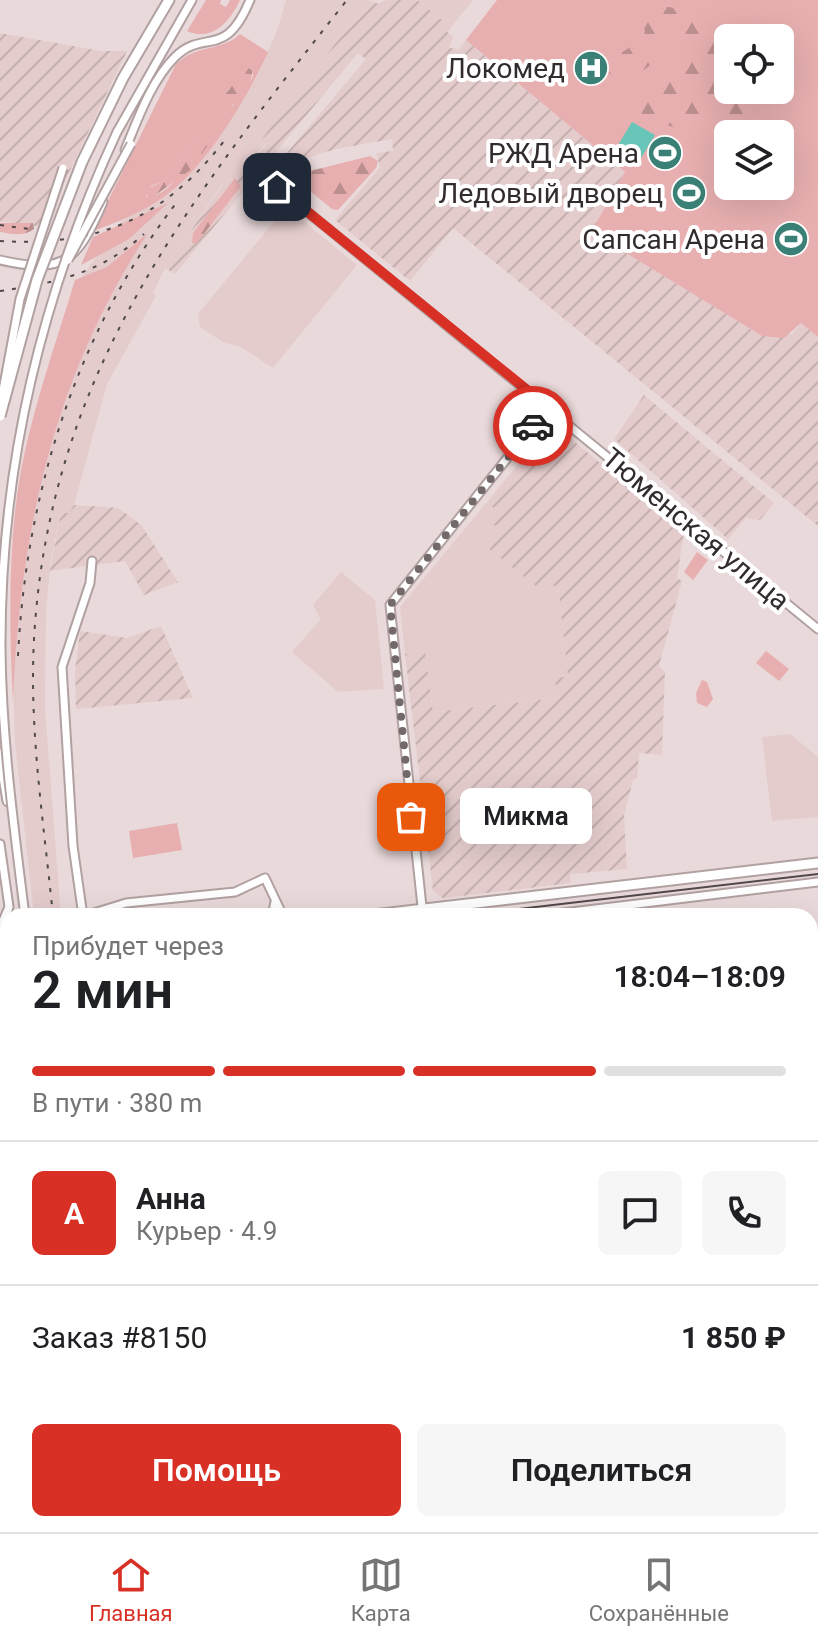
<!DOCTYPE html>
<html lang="ru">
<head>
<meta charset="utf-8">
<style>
	body { margin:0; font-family:Roboto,sans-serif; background:#f6f6f6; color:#202124; height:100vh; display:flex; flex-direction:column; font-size:30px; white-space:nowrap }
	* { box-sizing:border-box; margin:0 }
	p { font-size:26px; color:#757577 }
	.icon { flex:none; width:44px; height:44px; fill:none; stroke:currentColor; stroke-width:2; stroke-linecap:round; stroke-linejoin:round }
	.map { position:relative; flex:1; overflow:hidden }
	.sheet { position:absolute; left:0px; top:908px; width:818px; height:624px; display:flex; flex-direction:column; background:#fff; border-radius:24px 24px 0 0; box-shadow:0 8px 32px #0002 }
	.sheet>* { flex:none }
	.controls { position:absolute; left:714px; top:24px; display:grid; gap:16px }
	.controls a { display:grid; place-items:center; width:80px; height:80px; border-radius:12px; background:#fff; box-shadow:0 8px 32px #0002; font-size:40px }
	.pin { position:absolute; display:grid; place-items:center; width:68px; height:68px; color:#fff; margin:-34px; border-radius:16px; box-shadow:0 4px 12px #0006 }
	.courier { position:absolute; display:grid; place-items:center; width:80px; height:80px; margin:-40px; border:6px solid #d93025; border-radius:50%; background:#fff; color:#222; box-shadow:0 2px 10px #0007 }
	.bubble { position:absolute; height:56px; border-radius:12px; background:#fff; box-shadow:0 8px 32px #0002; font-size:26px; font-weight:600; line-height:56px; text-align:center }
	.summary em { font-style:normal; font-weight:600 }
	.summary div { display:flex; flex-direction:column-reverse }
	.summary { display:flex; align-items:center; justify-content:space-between; height:136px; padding:0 32px }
	h1 { font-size:52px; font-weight:600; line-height:60px }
	.bar { display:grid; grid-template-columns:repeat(4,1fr); gap:12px 8px; align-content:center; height:96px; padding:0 32px }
	.bar i { height:10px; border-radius:6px; background:#e0e0e0 }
	.bar .active { background:#d93025 }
	.bar p { grid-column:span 4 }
	.line { display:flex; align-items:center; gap:20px; padding:0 32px; border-top:2px solid #e0e0e0 }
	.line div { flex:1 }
	.round { display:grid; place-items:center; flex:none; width:84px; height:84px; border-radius:12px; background:#f6f6f6 }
	.action { display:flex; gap:16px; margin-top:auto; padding:16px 32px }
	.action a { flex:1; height:92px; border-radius:12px; background:#d93025; color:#fff; font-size:32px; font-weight:600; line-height:92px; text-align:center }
	.action a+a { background:#f6f6f6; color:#202124 }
	.tab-bar { display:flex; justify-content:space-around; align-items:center; height:112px; border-top:2px solid #e0e0e0; background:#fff; font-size:22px; color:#757577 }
	.tab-bar a { display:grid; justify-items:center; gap:4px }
	.tab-bar .active { color:#d93025 }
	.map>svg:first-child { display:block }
</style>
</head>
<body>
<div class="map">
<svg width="818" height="1532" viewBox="0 0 818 1532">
	<defs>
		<pattern id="industrial-furrows" width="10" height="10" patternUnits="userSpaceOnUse" patternTransform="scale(2)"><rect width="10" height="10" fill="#e5cccc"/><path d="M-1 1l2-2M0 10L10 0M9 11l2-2" fill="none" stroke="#c5afaf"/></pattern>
		<pattern id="forest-firs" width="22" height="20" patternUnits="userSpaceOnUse" patternTransform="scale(2)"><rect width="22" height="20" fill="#e7afb0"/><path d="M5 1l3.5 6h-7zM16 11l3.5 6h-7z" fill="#bc8f8f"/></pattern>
	</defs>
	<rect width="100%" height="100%" fill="#ead9da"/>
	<g fill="#e5cccc">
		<path d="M286,0H369L263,139L267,143L222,184L193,227L165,268L153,293L156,296L107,384L74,505L69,513H61L51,560L46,609L45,708L61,916H34L15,743L11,612L78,282L122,221L165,196L211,146L256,78L277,31Z"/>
		<path d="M417,0H473L451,27Z"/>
		<path d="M286,207L357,265L273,368L241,347L223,342L200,327L198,314Z"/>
		<path d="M487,502L501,513V530L488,547L558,586L568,677L557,698L433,712L425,652L405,654L400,607Z"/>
		<path d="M341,572L375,600L384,689L338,692L292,652L321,619L313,605Z"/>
		<path d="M790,734L818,757V817L772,821L762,737Z"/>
		<path d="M431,1524H511L515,1532H431Z"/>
	</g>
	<g fill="url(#industrial-furrows)">
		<path d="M369,0L379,4L385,0H417L451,27L447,32L453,37L449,48L459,49L466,40L625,172L596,225L600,237L762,336L792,334L801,323L818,337V526L453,228L410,281L335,220L380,167L376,153L393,151L392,139L336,149L291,163L266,178L366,59L358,53L175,274L165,268L235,167L253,150L259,153L267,144L262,139Z"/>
		<path d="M0,33L101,51H127L43,227L0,221Z"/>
		<path d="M644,395L774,503L760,520L746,518L728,539L614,439Z"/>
		<path d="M552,423L684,532L677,578L682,581L659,666L665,672L662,755L639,753L637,778L633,780L624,815L627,869L570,874L571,883L443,898L433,891L405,654L425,651L433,712L557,698L555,678L568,677L558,586H536L487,547L500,530L492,523L500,513L487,502Z"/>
		<path d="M74,505L118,508L124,512L142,526L178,582L144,595L125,561L50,571L61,513H69Z"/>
		<path d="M161,626L193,698L76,709L75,671L80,631L127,638Z"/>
		<path d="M8,1002V1368L0,1372V1003Z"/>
		<path d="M0,1400L8,1406V1524H94L98,1532H0Z"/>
	</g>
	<g fill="#e7afb0" fill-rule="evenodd">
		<path d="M206,0H221L220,4L226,7L230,0H240C230,22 212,42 187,31Z"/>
		<path d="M497,0H818V337L801,323L784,338L762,336L600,237L595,225L625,172L466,40ZM728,38H780V90H728ZM728,134H780V186H728Z"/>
		<path d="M240,34L268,52C248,97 206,167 165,196C143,212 118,222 93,231L175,66C192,44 222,52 240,34ZM252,69L253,77L232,107L228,90ZM197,140C186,162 175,195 146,197L151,186L163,181Z"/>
		<path d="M168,203L129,239L81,265L93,237Z"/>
		<path d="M148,233C54,376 19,534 13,703C9,621 7,532 25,451C38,393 58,336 75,280L107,267Z"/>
		<path d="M697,552L708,560L693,580L684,572Z"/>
		<path d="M766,651L789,669L779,681L756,663Z"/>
		<path d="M702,680L707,682L713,699L707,707L697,703L696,693Z"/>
		<path d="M177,823L182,850L133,858L129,831Z"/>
		<path d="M412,1528L417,1532H225Z"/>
	</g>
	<g fill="url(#forest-firs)">
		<path d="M656,7H670L708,22L728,58V90H765L757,130L752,134H734L725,105C704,104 700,129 680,129C672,129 650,115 637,112L634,105L638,100L658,99L660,79L666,67L684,48L681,41L668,39L663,42L649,66L629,81L621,79L613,84L609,72C621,51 621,51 641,43L645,31L640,18L643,12Z"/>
		<path d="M767,18L773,21L770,38H751L760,19Z"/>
		<path d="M246,67L252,70C254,84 233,110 220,112L222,99Z"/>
		<path d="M197,140H203L207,146L193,168L153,197H147L149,188L163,181Z"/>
		<path d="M370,156L378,161L376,168L338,210L332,209L298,181V174Z"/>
		<path d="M235,178L241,186L197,243H192L193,233Z"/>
		<path d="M0,223H33L34,229C23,237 13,234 0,232Z"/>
		<path d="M8,1368V1406L0,1400V1372Z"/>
	</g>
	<path fill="#68c6b8" d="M632,122L655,135L638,163L615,150Z"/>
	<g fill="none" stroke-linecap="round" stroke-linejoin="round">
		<g stroke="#b1a1a1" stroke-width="11">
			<g id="minor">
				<path d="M117,132L192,0"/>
				<path d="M125,150C138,119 151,81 175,57C204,28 225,61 250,0"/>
				<path d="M277,187L818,629"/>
				<path d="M0,260C65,275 78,260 103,202"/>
				<path d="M0,844L9,907L0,928"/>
				<path d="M83,916L73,846L62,667L90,583L92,561"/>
				<path d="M84,916L126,903L235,892L265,878L283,916"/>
				<path d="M272,916L275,902"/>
				<path d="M423,916L390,605L548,407"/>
				<path d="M538,916L818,882"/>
				<path d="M810,1176H818"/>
				<path d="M143,1524L146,1532"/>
				<path d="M217,1524L219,1532"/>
				<path d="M575,1524L578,1532"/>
				<path d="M617,1524L621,1532"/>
			</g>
		</g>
		<g stroke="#b1a1a1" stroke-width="13">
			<g id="major">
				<path d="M82,162L123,78L169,0"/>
				<path d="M0,753L8,801"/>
				<path d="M364,916L818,863"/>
				<path d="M0,958L8,957"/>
				<path d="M123,1524L125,1532"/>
			</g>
		</g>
		<use href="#minor" stroke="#fff" stroke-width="7"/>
		<use href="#major" stroke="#fff" stroke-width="9"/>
		<g stroke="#514849" stroke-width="2">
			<path d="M459,916L818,874"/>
			<path d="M0,968L8,967"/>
			<path d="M584,1524L588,1532"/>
		</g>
		<g stroke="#514849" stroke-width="2" stroke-dasharray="4 8" stroke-linecap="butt">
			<path d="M0,225L29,229"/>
			<path d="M0,241C97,247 164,219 224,141"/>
			<path d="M0,291C56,283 101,273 144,234"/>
			<path d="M18,656C26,492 77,332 177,202"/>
			<path d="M53,916C44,824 29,732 34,639C49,373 190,199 347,0"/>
			<path d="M165,1524L168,1532"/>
			<path d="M178,1524L181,1532"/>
		</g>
		<g stroke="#b1a1a1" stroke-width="11" stroke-linecap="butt">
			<g id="minor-bridge">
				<path d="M68,260L131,144"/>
				<path d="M1,401L20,299L63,168"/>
				<path d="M25,916C14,828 2,739 1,650C0,469 41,296 117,132"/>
			</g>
		</g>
		<g stroke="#b1a1a1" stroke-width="13" stroke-linecap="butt">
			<path id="major-bridge" d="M0,416L37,280L82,162"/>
		</g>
		<use href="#minor-bridge" stroke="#fff" stroke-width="7"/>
		<use href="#major-bridge" stroke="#fff" stroke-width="9"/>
	</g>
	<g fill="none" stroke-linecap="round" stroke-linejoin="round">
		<path stroke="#736969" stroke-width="8" stroke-dasharray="0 14.4" d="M411,817L390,605L533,426"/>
		<path stroke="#d93025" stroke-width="10" d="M277,187L548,407L533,426"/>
	</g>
	<defs>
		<g id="hospital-disc" transform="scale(1.8)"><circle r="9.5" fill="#3b8076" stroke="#fff"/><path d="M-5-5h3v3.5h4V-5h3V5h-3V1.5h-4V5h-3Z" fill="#fff"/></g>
		<g id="stadium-disc" transform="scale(1.8)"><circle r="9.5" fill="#3b8076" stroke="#fff"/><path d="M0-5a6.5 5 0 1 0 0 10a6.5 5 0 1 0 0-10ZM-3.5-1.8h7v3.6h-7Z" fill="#fff"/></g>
	</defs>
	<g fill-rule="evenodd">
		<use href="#hospital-disc" x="591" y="68"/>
		<use href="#stadium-disc" x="665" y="153"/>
		<use href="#stadium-disc" x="689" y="193"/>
		<use href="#stadium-disc" x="791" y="239"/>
	</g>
	<g text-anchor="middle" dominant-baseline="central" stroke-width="8" stroke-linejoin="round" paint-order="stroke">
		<g font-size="28" fill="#332c2c" stroke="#fff" text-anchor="end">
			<text x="565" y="68">Локомед</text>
			<text x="639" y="153">РЖД Арена</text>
			<text x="663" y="193">Ледовый дворец</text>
			<text x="765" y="239">Сапсан Арена</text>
		</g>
		<g font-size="28" fill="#332c2c" stroke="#fff">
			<text transform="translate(696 529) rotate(40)">Тюменская улица</text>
		</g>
	</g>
</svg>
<div class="controls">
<a><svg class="icon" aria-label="locate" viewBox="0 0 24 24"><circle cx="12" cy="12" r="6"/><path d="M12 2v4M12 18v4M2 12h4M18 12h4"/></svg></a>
<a><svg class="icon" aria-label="layers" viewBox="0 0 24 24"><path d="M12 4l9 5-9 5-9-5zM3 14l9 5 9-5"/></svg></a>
</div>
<div class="pin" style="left:411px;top:817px;background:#ea580c"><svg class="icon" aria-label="bag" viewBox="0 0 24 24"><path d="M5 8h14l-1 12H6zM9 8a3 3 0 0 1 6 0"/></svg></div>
<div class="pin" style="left:277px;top:187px;background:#1f2937"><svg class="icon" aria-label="home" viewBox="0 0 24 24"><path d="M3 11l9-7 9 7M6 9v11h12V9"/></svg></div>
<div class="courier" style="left:533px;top:426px"><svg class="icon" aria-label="car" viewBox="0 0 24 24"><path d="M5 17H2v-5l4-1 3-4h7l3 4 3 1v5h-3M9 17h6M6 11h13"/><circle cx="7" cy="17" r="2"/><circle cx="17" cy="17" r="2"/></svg></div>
<div class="bubble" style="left:460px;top:788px;width:132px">Микма</div>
<section class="sheet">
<div class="summary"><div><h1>2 мин</h1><p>Прибудет через</p></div><em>18:04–18:09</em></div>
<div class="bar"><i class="active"></i><i class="active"></i><i class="active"></i><i></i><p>В пути · 380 m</p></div>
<div class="line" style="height:144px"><b class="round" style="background:#d93025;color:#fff">А</b><div><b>Анна</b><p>Курьер · 4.9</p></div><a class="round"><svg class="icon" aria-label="chat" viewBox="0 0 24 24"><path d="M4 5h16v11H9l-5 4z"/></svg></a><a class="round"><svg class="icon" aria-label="phone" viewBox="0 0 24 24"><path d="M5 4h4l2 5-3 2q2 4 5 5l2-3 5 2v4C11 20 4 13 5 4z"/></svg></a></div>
<div class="line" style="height:104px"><div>Заказ #8150</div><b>1 850 ₽</b></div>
<div class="action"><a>Помощь</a><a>Поделиться</a></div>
</section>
</div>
<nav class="tab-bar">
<a class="active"><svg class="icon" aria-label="home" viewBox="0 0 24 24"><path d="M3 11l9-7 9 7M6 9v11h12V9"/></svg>Главная</a>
<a><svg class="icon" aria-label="map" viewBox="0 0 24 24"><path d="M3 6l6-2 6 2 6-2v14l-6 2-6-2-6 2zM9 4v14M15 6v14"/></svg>Карта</a>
<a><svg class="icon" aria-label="saved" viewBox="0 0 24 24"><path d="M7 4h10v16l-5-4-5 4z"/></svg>Сохранённые</a>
</nav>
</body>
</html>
